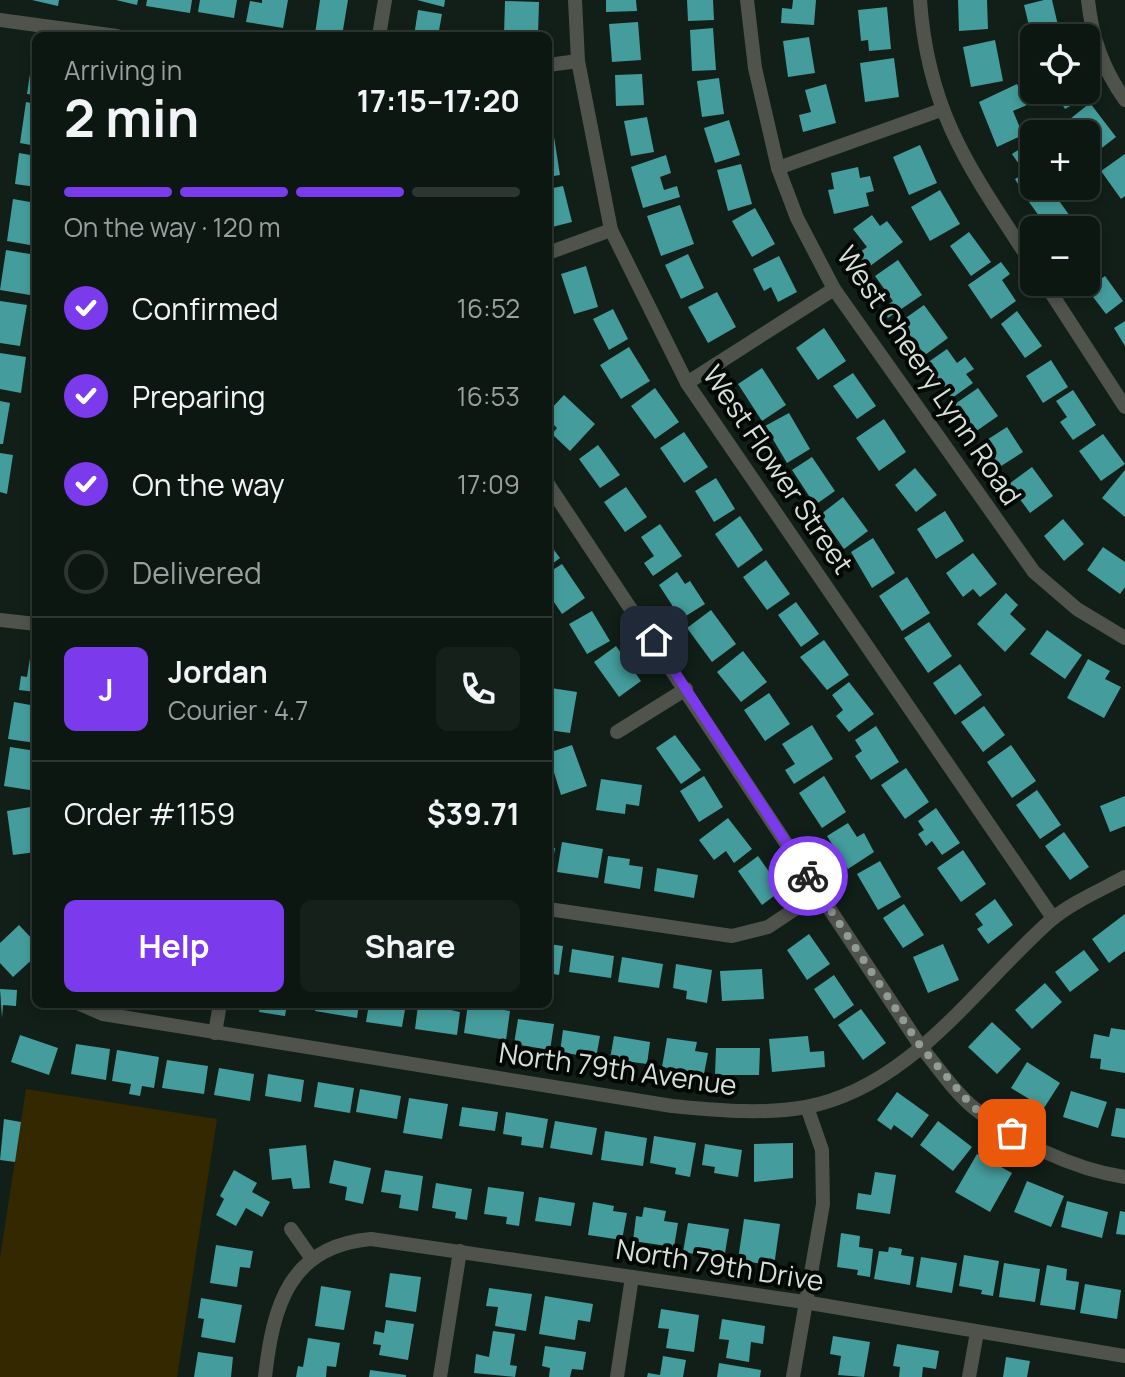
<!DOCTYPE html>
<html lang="en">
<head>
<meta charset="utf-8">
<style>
	body { margin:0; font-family:Manrope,sans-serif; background:#16201b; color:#f1f3f6; height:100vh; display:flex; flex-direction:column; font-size:30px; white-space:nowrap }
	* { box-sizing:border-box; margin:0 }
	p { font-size:26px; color:#9a9f9f }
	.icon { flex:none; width:44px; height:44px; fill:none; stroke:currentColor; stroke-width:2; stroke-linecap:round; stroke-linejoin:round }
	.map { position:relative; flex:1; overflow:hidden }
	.drawer { position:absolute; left:32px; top:32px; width:520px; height:976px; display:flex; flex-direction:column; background:#0d1712; border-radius:12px; box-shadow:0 4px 12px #0003,0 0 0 2px #2d3632 }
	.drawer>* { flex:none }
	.tools { position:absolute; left:1020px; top:24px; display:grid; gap:16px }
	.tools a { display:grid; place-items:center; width:80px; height:80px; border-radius:12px; background:#0d1712; box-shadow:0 4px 12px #0003,0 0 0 2px #2d3632; font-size:40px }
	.pin { position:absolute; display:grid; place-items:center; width:68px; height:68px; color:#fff; margin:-34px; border-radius:16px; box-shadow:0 4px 12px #0006 }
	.courier { position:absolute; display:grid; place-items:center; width:80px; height:80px; margin:-40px; border:6px solid #7c3aed; border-radius:50%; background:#fff; color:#222; box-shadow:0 2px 10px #0007 }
	.summary em { font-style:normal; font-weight:700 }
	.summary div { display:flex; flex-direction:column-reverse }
	.summary { display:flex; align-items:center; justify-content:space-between; height:136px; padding:0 32px }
	h1 { font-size:52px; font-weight:700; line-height:60px }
	.bar { display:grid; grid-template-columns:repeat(4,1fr); gap:12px 8px; align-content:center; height:96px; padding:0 32px }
	.bar i { height:10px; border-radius:6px; background:#2d3632 }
	.bar .active { background:#7c3aed }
	.bar p { grid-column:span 4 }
	.line { display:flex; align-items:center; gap:20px; padding:0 32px; border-top:2px solid #2d3632 }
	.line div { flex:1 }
	.round { display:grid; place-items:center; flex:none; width:84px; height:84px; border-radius:12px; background:#16201b }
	ol { padding:0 32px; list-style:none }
	li { display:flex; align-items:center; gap:24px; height:88px }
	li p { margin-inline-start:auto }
	li .icon { padding:8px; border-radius:50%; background:#7c3aed; color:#fff; stroke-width:4 }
	li:last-child { color:#9a9f9f }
	li i { width:44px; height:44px; border:4px solid #2d3632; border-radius:50% }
	.primary-button { display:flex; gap:16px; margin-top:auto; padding:16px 32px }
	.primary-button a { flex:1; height:92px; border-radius:12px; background:#7c3aed; color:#fff; font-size:32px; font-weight:700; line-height:92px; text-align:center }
	.primary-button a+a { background:#16201b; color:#f1f3f6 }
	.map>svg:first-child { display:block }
</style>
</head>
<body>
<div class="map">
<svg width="1125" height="1377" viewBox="0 0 1125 1377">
	<rect width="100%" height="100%" fill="#111f18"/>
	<path fill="#342800" d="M26,1089L217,1119L177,1377H0V1258Z"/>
	<g fill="#449d9c">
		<path d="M32,0H59L58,6Z"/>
		<path d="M116,0H138L137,5Z"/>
		<path d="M147,0H192L190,13L146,6Z"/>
		<path d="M200,0H237L234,18L198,12Z"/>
		<path d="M262,0H288L283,28L246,22L250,1L262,3Z"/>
		<path d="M320,0H348L342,36L315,34Z"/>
		<path d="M417,0H445L444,7Z"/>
		<path d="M606,0H636L637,11L606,12Z"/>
		<path d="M687,0H713L714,20L688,21Z"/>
		<path d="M793,0H816L814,25L781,23L782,8L792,9Z"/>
		<path d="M958,0H987L988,29L959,31Z"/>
		<path d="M1044,0H1052L1061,38H1032L1024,5Z"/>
		<path d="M505,1L539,2L538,36H504Z"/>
		<path d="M887,7L891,49L869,51L868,40L861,41L858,10Z"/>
		<path d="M418,10L442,14L438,36H414Z"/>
		<path d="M638,22L641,60L612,62L609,24Z"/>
		<path d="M713,28L716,70L692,71L690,30Z"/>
		<path d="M809,37L815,73L788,77L783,41Z"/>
		<path d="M995,40L1003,81L971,87L963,47Z"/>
		<path d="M33,54L36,55V95L27,94Z"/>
		<path d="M894,58L899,97L865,102L860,63Z"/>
		<path d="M642,74L644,105L616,106L615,75Z"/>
		<path d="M719,78L724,114L702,117L697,81Z"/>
		<path d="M826,84L836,123L803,132L799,115L811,112L805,90Z"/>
		<path d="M1017,84L1027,105L1013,111L1023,135L997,147L979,102Z"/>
		<path d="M1054,90H1085L1088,96L1065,109Z"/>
		<path d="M26,102L36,104V146L20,143Z"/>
		<path d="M1090,103L1116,137L1090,157L1086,151V134H1073L1065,123Z"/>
		<path d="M647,117L654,152L631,156L624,121Z"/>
		<path d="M729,120L740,155L715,163L704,128Z"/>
		<path d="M554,137L560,175L548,177V138Z"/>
		<path d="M1032,141L1034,188L1024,194L1015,179L1025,173L1012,154Z"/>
		<path d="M920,145L937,183L909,195L893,157Z"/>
		<path d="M19,153L36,156V187L15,184Z"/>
		<path d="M1125,154V196L1121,199L1101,171Z"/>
		<path d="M666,155L671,173L660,177L664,190L677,186L680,197L643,208L631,167Z"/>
		<path d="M741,164L752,204L728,211L717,170Z"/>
		<path d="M858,167L860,178L870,176L874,191L866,193L869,206L834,214L828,190L834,189L831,173Z"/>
		<path d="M563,186L572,222L548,228V189Z"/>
		<path d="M1049,187L1075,223L1066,230H1049L1029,202Z"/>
		<path d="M940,190L960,224L930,241L911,207Z"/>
		<path d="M13,199L36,203V233L32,232L30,245L7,241Z"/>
		<path d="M680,205L694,244L661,256L647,216Z"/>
		<path d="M755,208L775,244L752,257L732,221Z"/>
		<path d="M872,215L880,226L887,221L903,242L866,269L856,255L867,247L853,229Z"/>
		<path d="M969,232L991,262L971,276L950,246Z"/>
		<path d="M1086,232L1095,244L1088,249L1100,265L1086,276Z"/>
		<path d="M6,250L36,255V296L0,290Z"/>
		<path d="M688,254L704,288L681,299L665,265Z"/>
		<path d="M779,256L797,292L778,302L771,287L764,291L753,269Z"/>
		<path d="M898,260L922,295L888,318L882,309L893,301L875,276Z"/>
		<path d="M1001,262L1010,274L1002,280L1016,301L991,319L968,285Z"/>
		<path d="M586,266L598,307L574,314L561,274Z"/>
		<path d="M1105,276L1123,301L1106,314L1087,289Z"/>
		<path d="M717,292L736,327L708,343L688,307Z"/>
		<path d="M0,301L27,305L20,346L0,343Z"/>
		<path d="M924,305L948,338L925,355L900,322Z"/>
		<path d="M613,309L628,339L609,350L593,319Z"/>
		<path d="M1017,311L1042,346L1025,358L1001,324Z"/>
		<path d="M1125,321V346L1114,328Z"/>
		<path d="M824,328L846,361L818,380L796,348Z"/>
		<path d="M629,347L650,381L621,399L600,365Z"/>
		<path d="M947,349L957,363L965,357L974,369L966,374L973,383L952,398L927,363Z"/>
		<path d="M0,353L26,357L21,393L0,389Z"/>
		<path d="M1051,360L1068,387L1043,403L1026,376Z"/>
		<path d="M762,368L786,405L762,421L738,384Z"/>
		<path d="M853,373L876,406L857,419L833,386Z"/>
		<path d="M655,388L679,422L655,439L631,406Z"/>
		<path d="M978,388L998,416L975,432L955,404Z"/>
		<path d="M1073,390L1096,425L1073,440L1060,422L1067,417L1056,401Z"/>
		<path d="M564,395L595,424L570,451L552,434L557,428L548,419V412Z"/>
		<path d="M0,401L10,403L3,444H0Z"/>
		<path d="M789,413L810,449L787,463L765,426Z"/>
		<path d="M884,419L906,452L879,471L856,438Z"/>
		<path d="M1007,427L1023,452L998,468L982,443Z"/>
		<path d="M684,432L708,467L684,483L660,448Z"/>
		<path d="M1103,434L1125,464L1101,481L1079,451Z"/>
		<path d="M598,445L620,475L600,488L579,459Z"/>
		<path d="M0,453L13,455L7,494L0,492Z"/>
		<path d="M812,457L835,491L815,505L792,470Z"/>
		<path d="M1032,467L1053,496L1030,513L1009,484Z"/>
		<path d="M915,468L937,495L916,512L895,485Z"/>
		<path d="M1125,470V517L1102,498Z"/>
		<path d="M716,478L735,509L714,522L695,491Z"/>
		<path d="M626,487L647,517L625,532L604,502Z"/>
		<path d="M843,497L868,531L844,549L820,515Z"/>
		<path d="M945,511L964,541L936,559L917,529Z"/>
		<path d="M740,516L763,550L738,568L715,534Z"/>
		<path d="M1063,519L1084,544L1064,561L1044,536Z"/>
		<path d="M660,524L682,556L653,576L644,563L654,556L641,537Z"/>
		<path d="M873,538L895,573L872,588L851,552Z"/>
		<path d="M548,542L560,558L548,567Z"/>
		<path d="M1103,547L1125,562V587L1120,594L1087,570Z"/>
		<path d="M973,553L997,584L980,597L973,589L963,597L946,573Z"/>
		<path d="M766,560L790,594L767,610L743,577Z"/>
		<path d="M562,564L585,598L562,614L548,593V573Z"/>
		<path d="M677,572L685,584L690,581L705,604L681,619L659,585Z"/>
		<path d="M907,577L930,613L902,631L879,596Z"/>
		<path d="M1006,593L1018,605L1010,614L1026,629L1005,652L977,624Z"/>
		<path d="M796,602L819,634L801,647L778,615Z"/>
		<path d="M711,610L736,644L712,662L687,628Z"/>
		<path d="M592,611L610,641L587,654L569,624Z"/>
		<path d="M929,622L952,656L928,673L904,638Z"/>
		<path d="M1047,630L1082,655L1065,679L1030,654Z"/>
		<path d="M824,640L849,675L827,690L800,657Z"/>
		<path d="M616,646L641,681L619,697L594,662Z"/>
		<path d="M743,651L767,682L741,702L717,672Z"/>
		<path d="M31,652L36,653V692L19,690L21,676L27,677Z"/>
		<path d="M1088,659L1110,671L1105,679L1121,687L1104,718L1067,698Z"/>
		<path d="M960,664L982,695L955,715L933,683Z"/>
		<path d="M849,682L874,714L849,732L836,716L843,710L832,695Z"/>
		<path d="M551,688L577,692L570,733L548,730Z"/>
		<path d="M769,693L790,724L765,741L744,710Z"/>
		<path d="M14,702L36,706V743L8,739Z"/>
		<path d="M984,706L1005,735L983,752L961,722Z"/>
		<path d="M812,725L833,759L794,784L785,770L795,764L782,744Z"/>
		<path d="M876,726L899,762L871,780L855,756L862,751L855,740Z"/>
		<path d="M675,735L701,770L681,784L656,748Z"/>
		<path d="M572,745L587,786L561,795L548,753Z"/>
		<path d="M1011,745L1036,781L1012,798L987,762Z"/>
		<path d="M10,747L36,751V791L4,786Z"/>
		<path d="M906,768L929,802L905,819L881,785Z"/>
		<path d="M704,776L723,807L699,822L680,791Z"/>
		<path d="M824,776L846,812L822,828L799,793Z"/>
		<path d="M601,779L642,785L639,806L626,804L625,814L596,810Z"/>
		<path d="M1037,790L1061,825L1040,839L1016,805Z"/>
		<path d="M1125,796V826L1110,832L1100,806Z"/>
		<path d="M36,806V852L13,855L7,811Z"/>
		<path d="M936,808L960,843L942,855L932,841L926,846L918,834L924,830L918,821Z"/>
		<path d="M728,818L752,849L734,863L726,851L714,860L699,840Z"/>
		<path d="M848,823L857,837L864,833L874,852L848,869L827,836Z"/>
		<path d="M1064,832L1089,867L1070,880L1045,846Z"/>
		<path d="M562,842L603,849L598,878L557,872Z"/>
		<path d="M548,847L555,848L551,872H548Z"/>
		<path d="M963,850L986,884L961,902L937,868Z"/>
		<path d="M608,856L630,859L629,865L643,867L640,889L604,883Z"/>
		<path d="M758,856L782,890L762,905L738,871Z"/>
		<path d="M880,861L901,897L878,910L857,874Z"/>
		<path d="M657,868L698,875L694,898L654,891Z"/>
		<path d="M995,899L1013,925L988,944L977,929L983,925L975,914Z"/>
		<path d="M904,904L924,935L903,948L883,918Z"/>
		<path d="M1125,914V951L1109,963L1092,939Z"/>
		<path d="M19,925L36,943V956L13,977L0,963V943Z"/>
		<path d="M809,934L830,964L807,980L787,950Z"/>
		<path d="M548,944L563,946L559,975L548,973Z"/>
		<path d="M943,944L959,980L928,993L913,957Z"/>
		<path d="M572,949L614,956L611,978L569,972Z"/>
		<path d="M1084,950L1099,970L1070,992L1055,972Z"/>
		<path d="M622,957L663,964L659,988L618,982Z"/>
		<path d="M676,964L712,970L707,1003L686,999L687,991L673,988Z"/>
		<path d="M762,969L764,999L722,1001L720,971Z"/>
		<path d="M834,975L854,1005L834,1019L814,989Z"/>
		<path d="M1045,983L1062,1002L1032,1029L1015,1010Z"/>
		<path d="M0,989L17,990L16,1006L3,1005L2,1018Z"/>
		<path d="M260,1004H287L285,1016L259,1012Z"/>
		<path d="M316,1004H359L357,1018L315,1011Z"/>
		<path d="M369,1004H406L402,1027L366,1022Z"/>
		<path d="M452,1004L451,1010L460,1012L457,1035L415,1029L418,1005Z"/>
		<path d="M468,1004L510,1011L506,1040L464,1033Z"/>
		<path d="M861,1009L886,1043L863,1060L838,1025Z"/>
		<path d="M518,1019L554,1024L550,1050L514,1044Z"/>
		<path d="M992,1022L1021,1049L997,1074L968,1047Z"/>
		<path d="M1111,1028L1125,1030V1073L1100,1069L1101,1059L1090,1058L1094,1034L1109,1037Z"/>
		<path d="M563,1030L600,1036L596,1058L560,1052Z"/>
		<path d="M20,1035L58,1048L49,1075L11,1062Z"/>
		<path d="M614,1036L650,1042L647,1064L610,1059Z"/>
		<path d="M808,1036L810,1052L824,1051L825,1067L772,1072L769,1039Z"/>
		<path d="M667,1038L697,1042L695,1051L708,1053L704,1074L662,1067Z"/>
		<path d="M76,1044L110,1049L106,1080L71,1074Z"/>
		<path d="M716,1048H760L759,1075H715Z"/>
		<path d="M117,1050L159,1057L154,1088L142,1086L140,1096L129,1094L131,1084L112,1081Z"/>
		<path d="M167,1060L208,1066L204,1094L162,1088Z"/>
		<path d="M1027,1062L1060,1083L1044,1108L1011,1088Z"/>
		<path d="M219,1068L254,1074L250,1101L214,1095Z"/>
		<path d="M268,1074L304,1080L301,1102L265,1096Z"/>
		<path d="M318,1082L354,1088L350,1113L314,1107Z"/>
		<path d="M360,1089L401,1096L397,1119L356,1112Z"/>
		<path d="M1071,1091L1107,1102L1098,1128L1063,1117Z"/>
		<path d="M897,1092L929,1115L912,1138L894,1125L891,1130L877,1120Z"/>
		<path d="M409,1098L448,1104L442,1139L403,1133Z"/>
		<path d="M462,1107L498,1112L495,1131L459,1126Z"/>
		<path d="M1116,1108L1125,1109V1138L1111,1136Z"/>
		<path d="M506,1112L548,1119L543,1148L521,1145L522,1137L503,1134Z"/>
		<path d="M4,1119L21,1122L15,1162L0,1160Z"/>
		<path d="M555,1121L597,1128L592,1155L550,1148Z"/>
		<path d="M938,1121L972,1147L953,1171L920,1145Z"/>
		<path d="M605,1131L647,1138L643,1166L601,1160Z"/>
		<path d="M654,1136L696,1143L690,1177L675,1174L676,1168L650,1163Z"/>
		<path d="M793,1143V1178L754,1182V1144Z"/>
		<path d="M705,1144L742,1150L738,1177L714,1173L715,1167L702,1165Z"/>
		<path d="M306,1145L310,1188L293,1189L291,1178L272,1180L269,1149Z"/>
		<path d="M977,1154L1012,1173L990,1212L955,1192Z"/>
		<path d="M334,1160L371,1168L363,1204L345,1200L347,1187L329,1183Z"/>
		<path d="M234,1170L257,1183L252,1192L270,1202L262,1217L246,1208L236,1226L216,1215L224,1199L220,1196Z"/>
		<path d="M385,1170L423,1176L418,1211L399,1208L401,1195L381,1192Z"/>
		<path d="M875,1172L896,1175L890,1214L856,1209L858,1193L871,1195Z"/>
		<path d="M1027,1181L1064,1196L1051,1227L1014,1212Z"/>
		<path d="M436,1183L472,1189L467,1220L455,1218L456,1212L432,1208Z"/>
		<path d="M488,1187L524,1192L519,1226L506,1224L507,1217L484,1214Z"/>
		<path d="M539,1197L575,1203L571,1226L535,1221Z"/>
		<path d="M1067,1201L1108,1212L1102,1238L1061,1227Z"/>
		<path d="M593,1202L614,1206L613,1211L627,1213L622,1240L588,1235Z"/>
		<path d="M644,1207L666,1211L664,1221L678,1223L674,1247L633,1241L636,1216L642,1217Z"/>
		<path d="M1120,1211L1125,1212V1235L1116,1234Z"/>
		<path d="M744,1219L780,1224L774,1266L738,1260Z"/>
		<path d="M688,1223L729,1229L724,1259L683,1252Z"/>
		<path d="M841,1233L860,1236L859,1247L873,1249L870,1277L857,1275L858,1270L837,1267Z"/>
		<path d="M216,1245L253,1251L250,1268L240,1267L237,1287L210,1283Z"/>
		<path d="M889,1247L902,1249L901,1255L914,1257L910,1285L874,1279L879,1251L888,1252Z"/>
		<path d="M964,1255L999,1261L993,1296L981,1294L982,1290L959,1286Z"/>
		<path d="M921,1257L957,1263L952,1293L916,1287Z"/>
		<path d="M1004,1263L1040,1269L1035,1302L999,1297Z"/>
		<path d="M1047,1265L1067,1269L1066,1280L1079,1282L1075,1310L1040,1305Z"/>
		<path d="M390,1273L421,1277L416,1312L385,1307Z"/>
		<path d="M1085,1284L1121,1290L1117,1319L1080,1313Z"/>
		<path d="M321,1286L351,1291L344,1330L315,1326Z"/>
		<path d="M489,1288L532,1294L526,1331L495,1326L498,1307L486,1306Z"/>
		<path d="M545,1296L593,1304L590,1322L578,1320L575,1340L539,1334Z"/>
		<path d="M201,1298L242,1305L235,1343L201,1337L204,1319L198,1318Z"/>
		<path d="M661,1309L699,1315L694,1352L666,1348L669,1329L658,1328Z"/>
		<path d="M722,1319L765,1326L763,1344L751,1342L749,1362L726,1358L729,1340L719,1339Z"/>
		<path d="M386,1320L414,1324L408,1360L379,1355L381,1345L373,1344L375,1331L384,1333Z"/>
		<path d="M493,1331L515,1334L510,1365L517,1366L515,1377L474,1373L476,1354L489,1357Z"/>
		<path d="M833,1336L870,1342L864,1377L838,1375L841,1356L830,1354Z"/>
		<path d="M308,1338L340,1343L336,1367L327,1366L326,1377H296L298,1366L303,1367Z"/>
		<path d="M897,1344L939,1351L936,1369L923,1367L922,1377H899L900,1367L893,1366Z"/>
		<path d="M545,1346L586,1352L583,1370L572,1369L570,1377H549L550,1368L542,1366Z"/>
		<path d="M198,1352L233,1357L231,1377H194Z"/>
		<path d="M663,1356L686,1360L683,1377H647L648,1373L660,1375Z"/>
		<path d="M1006,1357L1030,1361L1027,1377H1003Z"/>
		<path d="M719,1363L761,1370L760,1377H717Z"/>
		<path d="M370,1370L406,1375V1377H369Z"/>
	</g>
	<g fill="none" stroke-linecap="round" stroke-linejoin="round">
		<g stroke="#50534c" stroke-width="14">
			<path d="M575,0L578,61L611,230L687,383L1053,918"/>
			<path d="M747,0L755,68L778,168L797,218L834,289L1034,572L1077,609L1125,638"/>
			<path d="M920,0C928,116 973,173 1034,267"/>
			<path d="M1088,0C1092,38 1103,69 1125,100"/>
			<path d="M0,20L117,36"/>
			<path d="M379,36L385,0"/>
			<path d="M548,65L578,61"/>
			<path d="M778,168L941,110"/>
			<path d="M548,253L611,230"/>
			<path d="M1044,282L1125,407"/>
			<path d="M687,383L834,289"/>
			<path d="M548,484L921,1047C938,1067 954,1092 974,1108C1017,1142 1072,1169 1125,1177"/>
			<path d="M0,620L36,624"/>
			<path d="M617,732L686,689"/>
			<path d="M548,909L732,936L768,927L819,893"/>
			<path d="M80,1004L103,1014L672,1106C716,1110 762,1115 806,1107C911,1087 976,986 1051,920C1071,903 1101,890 1125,877"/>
			<path d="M215,1033L220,1004"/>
			<path d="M291,1229L312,1259"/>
			<path d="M265,1377C273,1306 289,1246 371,1239L804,1302L1125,1356"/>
			<path d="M440,1377L460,1251"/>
			<path d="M617,1377L632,1277"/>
			<path d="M793,1377L823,1204L822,1150L807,1107"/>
			<path d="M969,1377L977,1332"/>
		</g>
	</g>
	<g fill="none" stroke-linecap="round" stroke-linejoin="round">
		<path stroke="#919c96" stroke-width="8" stroke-dasharray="0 14.4" d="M808,876L921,1047L973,1107L1012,1133"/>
		<path stroke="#7c3aed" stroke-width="10" d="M654,640L808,876"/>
	</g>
	<g text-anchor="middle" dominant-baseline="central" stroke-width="8" stroke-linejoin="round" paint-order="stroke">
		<g font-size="28" fill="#d6dfda" stroke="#040805">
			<text transform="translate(930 375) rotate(56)">West Cheery Lynn Road</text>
			<text transform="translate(779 469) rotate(56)">West Flower Street</text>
			<text transform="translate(618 1068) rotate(8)">North 79th Avenue</text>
			<text transform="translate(720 1264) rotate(9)">North 79th Drive</text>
		</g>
	</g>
</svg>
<div class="tools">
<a><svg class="icon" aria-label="locate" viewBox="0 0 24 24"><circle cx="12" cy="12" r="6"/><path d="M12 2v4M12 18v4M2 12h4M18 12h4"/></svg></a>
<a>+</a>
<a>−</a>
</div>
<div class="pin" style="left:1012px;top:1133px;background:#ea580c"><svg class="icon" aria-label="bag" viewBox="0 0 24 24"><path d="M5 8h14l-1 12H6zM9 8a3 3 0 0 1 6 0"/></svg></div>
<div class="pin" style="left:654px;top:640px;background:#1f2937"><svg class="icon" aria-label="home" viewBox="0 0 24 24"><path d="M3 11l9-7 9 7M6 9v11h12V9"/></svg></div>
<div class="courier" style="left:808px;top:876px"><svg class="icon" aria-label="bike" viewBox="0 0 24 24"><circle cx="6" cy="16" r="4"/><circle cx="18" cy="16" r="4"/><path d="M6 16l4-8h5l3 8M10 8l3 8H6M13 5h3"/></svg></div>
<section class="drawer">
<div class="summary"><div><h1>2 min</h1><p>Arriving in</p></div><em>17:15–17:20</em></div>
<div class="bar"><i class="active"></i><i class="active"></i><i class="active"></i><i></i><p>On the way · 120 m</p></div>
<ol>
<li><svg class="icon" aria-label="check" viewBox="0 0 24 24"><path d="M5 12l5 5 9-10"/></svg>Confirmed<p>16:52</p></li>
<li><svg class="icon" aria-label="check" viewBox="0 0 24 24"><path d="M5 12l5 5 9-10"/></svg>Preparing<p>16:53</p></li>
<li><svg class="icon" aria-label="check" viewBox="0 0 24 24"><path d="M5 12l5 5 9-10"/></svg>On the way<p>17:09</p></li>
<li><i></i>Delivered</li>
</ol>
<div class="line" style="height:144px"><b class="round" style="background:#7c3aed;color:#fff">J</b><div><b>Jordan</b><p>Courier · 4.7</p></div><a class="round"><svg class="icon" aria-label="phone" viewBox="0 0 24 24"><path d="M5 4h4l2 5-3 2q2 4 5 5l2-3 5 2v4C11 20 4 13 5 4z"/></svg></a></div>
<div class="line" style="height:104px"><div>Order #1159</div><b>$39.71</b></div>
<div class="primary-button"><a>Help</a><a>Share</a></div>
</section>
</div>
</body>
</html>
